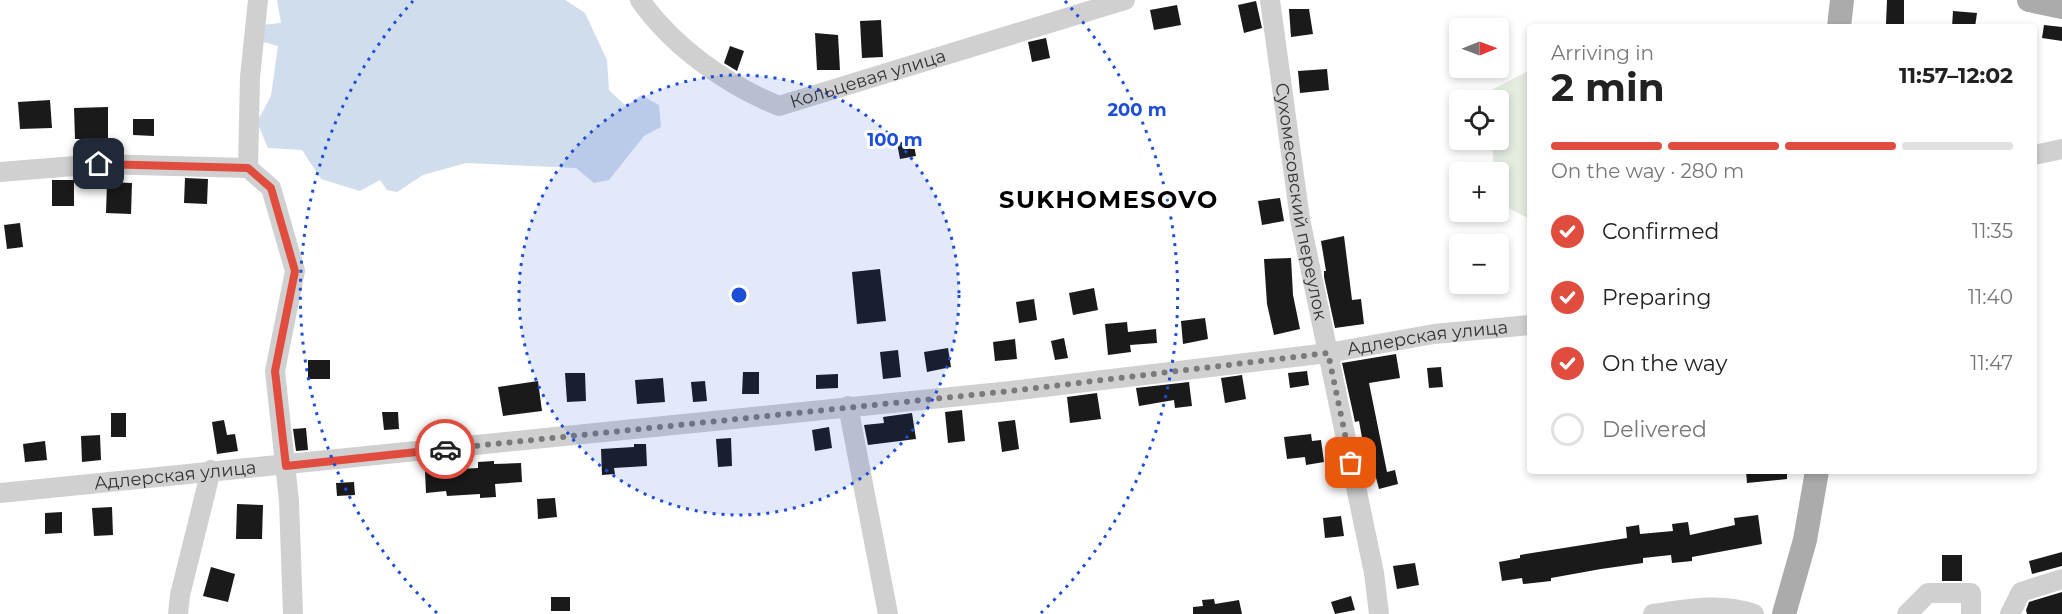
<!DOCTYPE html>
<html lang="en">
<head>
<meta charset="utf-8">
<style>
	body { margin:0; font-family:Montserrat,sans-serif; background:#f6f6f6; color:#222; height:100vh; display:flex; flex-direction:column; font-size:22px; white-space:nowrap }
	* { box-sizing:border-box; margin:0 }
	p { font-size:20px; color:#767676 }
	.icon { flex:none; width:33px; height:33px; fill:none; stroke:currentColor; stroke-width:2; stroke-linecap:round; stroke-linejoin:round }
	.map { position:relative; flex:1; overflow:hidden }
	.sheet { position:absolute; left:1527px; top:24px; width:510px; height:450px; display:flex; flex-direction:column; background:#fff; border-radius:6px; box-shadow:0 3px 9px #0003 }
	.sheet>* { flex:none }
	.needle { width:39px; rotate:89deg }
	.tools { position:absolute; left:1449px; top:18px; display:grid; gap:12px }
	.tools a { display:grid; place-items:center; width:60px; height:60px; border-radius:6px; background:#fff; box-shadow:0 3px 9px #0003; font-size:30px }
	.pin { position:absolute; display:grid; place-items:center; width:51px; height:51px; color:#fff; margin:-26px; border-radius:12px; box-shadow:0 3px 9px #0006 }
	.courier { position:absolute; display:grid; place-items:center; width:60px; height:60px; margin:-30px; border:4px solid #e04d3f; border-radius:50%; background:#fff; color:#222; box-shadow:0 2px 8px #0007 }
	.head em { font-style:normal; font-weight:700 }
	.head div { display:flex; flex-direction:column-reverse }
	.head { display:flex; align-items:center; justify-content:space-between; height:102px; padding:0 24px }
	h1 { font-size:39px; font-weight:700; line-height:45px }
	.bar { display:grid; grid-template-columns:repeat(4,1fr); gap:9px 6px; align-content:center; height:72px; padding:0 24px }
	.bar i { height:8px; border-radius:4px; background:#e0e0e0 }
	.bar .current { background:#e04d3f }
	.bar p { grid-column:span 4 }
	ol { padding:0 24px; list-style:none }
	li { display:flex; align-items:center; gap:18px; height:66px }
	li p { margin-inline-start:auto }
	li .icon { padding:6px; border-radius:50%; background:#e04d3f; color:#fff; stroke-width:4 }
	li:last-child { color:#767676 }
	li i { width:33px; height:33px; border:3px solid #e0e0e0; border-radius:50% }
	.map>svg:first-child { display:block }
</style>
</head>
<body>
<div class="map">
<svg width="2062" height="614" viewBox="0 0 2062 614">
	<rect width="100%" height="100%" fill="#fff"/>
	<path fill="#e4ebdf" d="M1530,70V219L1499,203L1498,172H1494L1492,140H1498V100H1489L1488,92Z"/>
	<path fill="#d0dded" d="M277,0H565L585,13L607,60L609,90L626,106L641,95L659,105L661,127L644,136L609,180L594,183L576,168L466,163L423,175L397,192L387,190L380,180L360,191L321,179L302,150L268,148L257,122L271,96L278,46L260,41L261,25L281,23Z"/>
	<g fill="#1a1a1a">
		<path d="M1887,0H1904V24H1886Z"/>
		<path d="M1256,1L1262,28L1244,33L1238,5Z"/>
		<path d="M1177,5L1181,25L1154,30L1150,10Z"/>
		<path d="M1289,9H1309L1313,34L1291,37Z"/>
		<path d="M1953,11L1977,13L1975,27H1952Z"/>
		<path d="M881,20L883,57L862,58L860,21Z"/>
		<path d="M2044,25L2062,27V41L2042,38Z"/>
		<path d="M815,33L838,35L840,70H817Z"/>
		<path d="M1046,38L1050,58L1032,62L1028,42Z"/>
		<path d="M730,46L744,51L737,71L724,63Z"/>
		<path d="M1327,69L1329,90L1300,93L1298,71Z"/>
		<path d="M50,100L52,128L20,129L18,102Z"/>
		<path d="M108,107V139H75L74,108Z"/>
		<path d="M133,119H154V136L133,135Z"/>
		<path d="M913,140L916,156L900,159L897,143Z"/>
		<path d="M185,178L208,179L207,204L184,203Z"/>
		<rect x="52" y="180" width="22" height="26"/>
		<path d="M107,182L132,183L131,214L106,213Z"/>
		<path d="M1280,198L1284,221L1262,225L1258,201Z"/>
		<path d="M20,223L23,247L7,249L4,225Z"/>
		<path d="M1344,236L1352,300L1361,299L1364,324L1335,328L1324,277V271H1326L1321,241Z"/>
		<path d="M1291,258L1293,295L1300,329L1274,335L1267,304L1264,259Z"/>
		<path d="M880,269L886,321L857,324L852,272Z"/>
		<path d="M1094,288L1098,310L1073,315L1069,293Z"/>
		<path d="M1034,299L1037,320L1019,323L1016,302Z"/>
		<path d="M1205,318L1208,339L1183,344L1181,321Z"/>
		<path d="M1127,322L1128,332L1156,329L1157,343L1130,345L1131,352L1108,355L1105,324Z"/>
		<path d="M1064,338L1068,358L1055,360L1051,341Z"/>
		<path d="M1015,339L1017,359L995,361L993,342Z"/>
		<path d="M948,348L951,367L927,372L924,352Z"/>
		<path d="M898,350L901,377L883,379L880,352Z"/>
		<path d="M1396,354L1400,378L1369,383L1387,472L1395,470L1398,484L1379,489L1371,459L1366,460L1359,421L1355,422L1342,363Z"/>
		<rect x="308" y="360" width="22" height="19"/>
		<path d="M1441,367L1443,387L1429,388L1427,368Z"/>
		<path d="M1307,371L1309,385L1290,388L1288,373Z"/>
		<path d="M743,372H759V394H742Z"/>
		<path d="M565,373H585L586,401L567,402Z"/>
		<path d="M838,374V388L816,389V375Z"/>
		<path d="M1242,375L1246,399L1225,403L1221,378Z"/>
		<path d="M663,378L665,402L637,404L635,380Z"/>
		<path d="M538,381L542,411L503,416L498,387Z"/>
		<path d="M705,381L707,401L693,402L691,382Z"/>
		<path d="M1189,382L1192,406L1175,408L1174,400L1139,406L1136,388Z"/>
		<path d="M1097,393L1101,419L1070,423L1067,397Z"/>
		<path d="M962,410L965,441L948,443L945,412Z"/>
		<path d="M382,412H398L399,429L384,430Z"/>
		<rect x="111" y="413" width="15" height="24"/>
		<path d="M912,413L916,439L868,445L864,425L884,423L883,417Z"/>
		<path d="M224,420L227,435L235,434L238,451L217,454L212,422Z"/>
		<path d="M1015,420L1019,449L1002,452L998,422Z"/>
		<path d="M829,427L832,448L815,451L812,430Z"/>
		<path d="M306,428L308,450L296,451L293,429Z"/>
		<path d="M1311,434L1312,441L1321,440L1324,462L1306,465L1305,457L1287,459L1284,437Z"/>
		<path d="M100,435L101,460L82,462L81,436Z"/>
		<path d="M731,438L732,466L718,467L716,439Z"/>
		<path d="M45,441L47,460L25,462L23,444Z"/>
		<path d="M634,444H646L647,466L614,468L615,474L602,475L601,449L634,447Z"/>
		<path d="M494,461V464L521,463L522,482L495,484L496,497L480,498V494L447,496L446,491L426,493L425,471L478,468V462Z"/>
		<path d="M1746,471H1787V479L1747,483Z"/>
		<path d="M354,482L355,495L337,496L336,483Z"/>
		<path d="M555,498L557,517L538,519L537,499Z"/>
		<path d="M237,504L263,505L262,539H236Z"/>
		<path d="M112,507L113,535L94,536L92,508Z"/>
		<path d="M62,512V533L45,534V513Z"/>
		<path d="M1758,515L1762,544L1692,557V561L1672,563L1671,555L1643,558V563L1601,569L1551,578V581L1523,584L1522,578L1502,581L1499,562L1520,558V555L1627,538L1626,527L1639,525L1640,534L1673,531L1672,524L1688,522L1690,535L1735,525L1734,518Z"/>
		<path d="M1341,516L1344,536L1325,538L1323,518Z"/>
		<path d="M2062,552V566L2032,574L2029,561Z"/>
		<rect x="1942" y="555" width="20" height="26"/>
		<path d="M1415,563L1419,585L1397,589L1393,566Z"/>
		<path d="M211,567L235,574L228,602L203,596Z"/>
		<path d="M2062,592V614H2027L2026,610L2029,602Z"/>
		<path d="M1351,596L1355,610L1335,614L1331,602Z"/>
		<rect x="551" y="597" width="19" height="14"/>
		<path d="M1214,599L1215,604L1239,600L1242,614H1193V607L1203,606L1202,600Z"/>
	</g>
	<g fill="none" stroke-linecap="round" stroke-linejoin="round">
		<g stroke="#d0d0d0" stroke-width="20">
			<path d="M258,0L250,77L248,168L271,188L295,271L275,371L289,501L293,614"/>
			<path id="s1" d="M640,0C673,47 727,85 779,106L1125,0"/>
			<path id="s2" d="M1270,0L1300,219L1374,573L1379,614"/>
			<path d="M2034,155L2062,149"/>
			<path d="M0,172L99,164L248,168"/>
			<path d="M848,406L888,614"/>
			<path id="s3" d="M0,493L1011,391L1328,353L1434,334L1530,325"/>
			<path d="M178,614L180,595L211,470"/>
			<path d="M1653,614C1687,609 1721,602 1754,614"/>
			<path d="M1907,614L1928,593H1971V614"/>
			<path d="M2010,614L2021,592L2062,579"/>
		</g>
		<g stroke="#ababab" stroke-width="24">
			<path d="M2029,0L2062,7"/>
			<path d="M1839,27L1842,0"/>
			<path d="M1784,614L1805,540L1817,471"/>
		</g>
	</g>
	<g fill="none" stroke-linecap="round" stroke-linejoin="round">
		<path stroke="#7a7a7a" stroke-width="6" stroke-dasharray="0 10.8" d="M445,449L1011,391L1328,353L1351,463"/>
		<path stroke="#e04d3f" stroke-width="8" d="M99,164L248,168L271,188L295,271L275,371L286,466L445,449"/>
	</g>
	<circle cx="739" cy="295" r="220" fill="#1d4ed8" fill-opacity=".12"/>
	<g fill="none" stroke="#1d4ed8" stroke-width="3" stroke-dasharray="3 6">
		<circle cx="739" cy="295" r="220"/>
		<path d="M437 613A439 439 0 0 1 413 1M1065 1A439 439 0 0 1 1041 613"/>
	</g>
	<g text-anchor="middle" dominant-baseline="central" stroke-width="6" stroke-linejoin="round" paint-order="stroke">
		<g font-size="18" fill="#333" stroke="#fff">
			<text stroke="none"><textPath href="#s1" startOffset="270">Кольцевая улица</textPath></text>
			<text stroke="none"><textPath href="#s2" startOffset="204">Сухомесовский переулок</textPath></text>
			<text stroke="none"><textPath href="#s3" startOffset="1436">Адлерская улица</textPath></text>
			<text stroke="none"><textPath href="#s3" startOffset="176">Адлерская улица</textPath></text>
		</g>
		<g font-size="24" font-weight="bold" letter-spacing="1.5" fill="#000" stroke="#fff">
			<text x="1109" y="199">SUKHOMESOVO</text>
		</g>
	</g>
	<circle cx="739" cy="295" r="9" fill="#1d4ed8" stroke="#fff" stroke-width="3"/>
	<g font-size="18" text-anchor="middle" font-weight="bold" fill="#1d4ed8" stroke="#fff" stroke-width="6" stroke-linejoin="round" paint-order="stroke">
		<text x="1137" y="116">200 m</text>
		<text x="895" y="146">100 m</text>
	</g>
</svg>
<div class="tools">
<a><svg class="needle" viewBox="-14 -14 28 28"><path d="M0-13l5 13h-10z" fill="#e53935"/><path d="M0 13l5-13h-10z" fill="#767676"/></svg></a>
<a><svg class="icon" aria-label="locate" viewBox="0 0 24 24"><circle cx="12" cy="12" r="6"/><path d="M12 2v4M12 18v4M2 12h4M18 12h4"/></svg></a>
<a>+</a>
<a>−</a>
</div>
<div class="pin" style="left:1351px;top:463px;background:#ea580c"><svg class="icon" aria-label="bag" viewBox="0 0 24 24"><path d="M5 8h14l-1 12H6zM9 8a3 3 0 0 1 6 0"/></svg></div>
<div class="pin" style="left:99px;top:164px;background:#1f2937"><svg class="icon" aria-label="home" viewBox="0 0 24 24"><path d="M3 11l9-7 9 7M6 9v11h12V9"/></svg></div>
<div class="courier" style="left:445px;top:449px"><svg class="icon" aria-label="car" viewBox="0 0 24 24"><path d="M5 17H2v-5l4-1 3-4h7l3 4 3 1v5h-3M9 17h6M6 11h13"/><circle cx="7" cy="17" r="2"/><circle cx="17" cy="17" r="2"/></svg></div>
<section class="sheet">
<div class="head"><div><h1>2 min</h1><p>Arriving in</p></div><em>11:57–12:02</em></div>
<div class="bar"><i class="current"></i><i class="current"></i><i class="current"></i><i></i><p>On the way · 280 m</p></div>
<ol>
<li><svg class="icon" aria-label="check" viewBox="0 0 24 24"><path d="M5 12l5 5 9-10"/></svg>Confirmed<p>11:35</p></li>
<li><svg class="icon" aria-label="check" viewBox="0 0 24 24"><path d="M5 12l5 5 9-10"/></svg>Preparing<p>11:40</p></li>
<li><svg class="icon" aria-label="check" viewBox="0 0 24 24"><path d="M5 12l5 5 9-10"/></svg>On the way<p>11:47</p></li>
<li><i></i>Delivered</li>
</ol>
</section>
</div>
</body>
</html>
